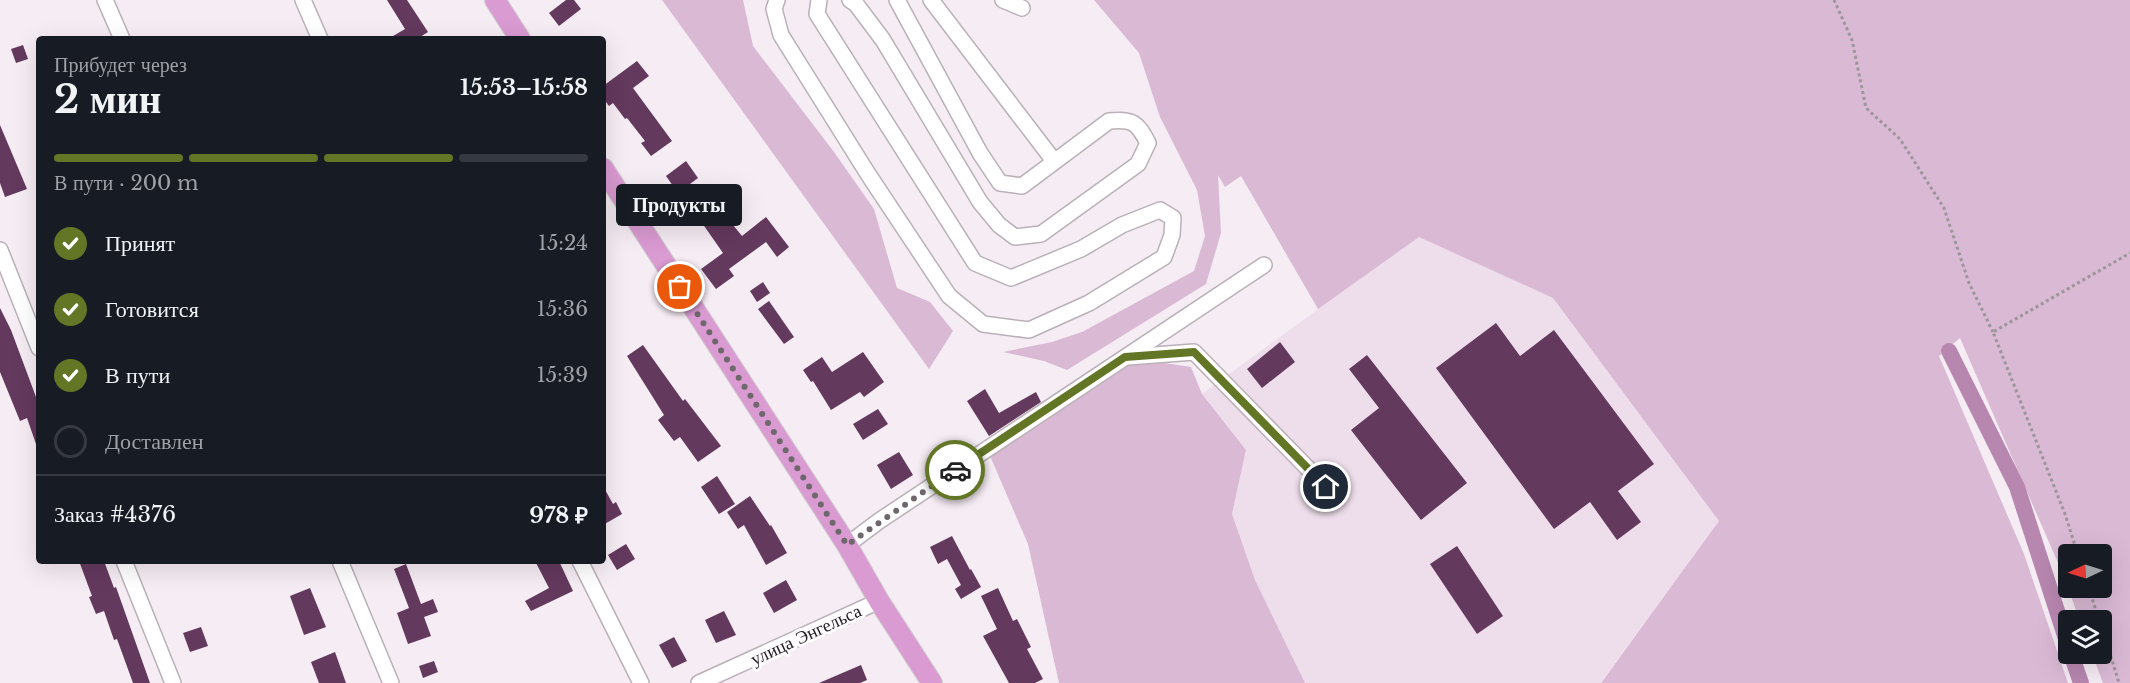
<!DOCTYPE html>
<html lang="ru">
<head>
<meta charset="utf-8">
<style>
	body { margin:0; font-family:"Libre Baskerville",serif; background:#242831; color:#f1f3f6; height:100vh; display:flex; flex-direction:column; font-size:22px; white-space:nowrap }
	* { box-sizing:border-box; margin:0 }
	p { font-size:20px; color:#9ea1a6 }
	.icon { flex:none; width:33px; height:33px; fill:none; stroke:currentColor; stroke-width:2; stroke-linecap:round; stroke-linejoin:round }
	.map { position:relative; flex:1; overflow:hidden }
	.side { position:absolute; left:36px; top:36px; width:570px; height:528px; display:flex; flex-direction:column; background:#171b24; border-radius:6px; box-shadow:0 6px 24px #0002 }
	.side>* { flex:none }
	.needle { width:39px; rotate:266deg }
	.controls { position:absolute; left:2058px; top:544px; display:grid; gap:12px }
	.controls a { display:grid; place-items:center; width:54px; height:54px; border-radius:6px; background:#171b24; box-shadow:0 6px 24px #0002; font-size:30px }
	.pin { position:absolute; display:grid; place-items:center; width:51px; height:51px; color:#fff; margin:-26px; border:3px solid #fff; border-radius:50%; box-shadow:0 2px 6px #0007 }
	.courier { position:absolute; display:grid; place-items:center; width:60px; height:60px; margin:-30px; border:4px solid #627626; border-radius:50%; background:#fff; color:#222; box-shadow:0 2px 8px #0007 }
	.bubble { position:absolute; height:42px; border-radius:6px; background:#171b24; box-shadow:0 6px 24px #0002; font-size:20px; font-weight:700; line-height:42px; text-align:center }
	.summary em { font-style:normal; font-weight:700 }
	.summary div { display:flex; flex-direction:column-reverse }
	.summary { display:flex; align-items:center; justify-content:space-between; height:102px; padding:0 18px }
	h1 { font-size:39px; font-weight:700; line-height:45px }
	.bar { display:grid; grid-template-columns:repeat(4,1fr); gap:9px 6px; align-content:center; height:72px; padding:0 18px }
	.bar i { height:8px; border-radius:4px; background:#363941 }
	.bar .selected { background:#627626 }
	.bar p { grid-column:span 4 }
	.line { display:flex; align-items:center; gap:15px; padding:0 18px; border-top:2px solid #363941 }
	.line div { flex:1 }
	ol { padding:0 18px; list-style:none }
	li { display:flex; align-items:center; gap:18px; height:66px }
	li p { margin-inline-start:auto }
	li .icon { padding:6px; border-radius:50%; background:#627626; color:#fff; stroke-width:4 }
	li:last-child { color:#9ea1a6 }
	li i { width:33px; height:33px; border:3px solid #363941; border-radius:50% }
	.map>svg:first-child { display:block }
</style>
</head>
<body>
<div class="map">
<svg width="2130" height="683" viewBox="0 0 2130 683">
	<rect width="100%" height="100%" fill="#f6ecf4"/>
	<path fill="#eedeeb" d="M1418,236L1553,298L1720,521L1600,683H1305L1255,580L1232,514L1246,450L1202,394Z"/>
	<g fill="#dab9d4" fill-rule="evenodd">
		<path d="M662,0H743L753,46L834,152L874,209L897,288L930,302L953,331L929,369Z"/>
		<path d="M1094,0H2130V683H2103L2092,654H2102V621H2080L2062,572L1960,338L1939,356L2024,554L2068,683H1601L1719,521L1553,298L1419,237L1318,309L1241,176L1225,187L1218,175L1221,233L1206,284L1067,370L1044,361L1003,352L1052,342L1082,332L1194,271L1205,236L1197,190L1160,117L1139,53ZM2068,555H2102V588H2068Z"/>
		<path d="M1125,357L1191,367L1202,394L1246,450L1232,514L1255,580L1305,683H1059L1028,544L987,449Z"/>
	</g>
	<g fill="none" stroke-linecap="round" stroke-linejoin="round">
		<g stroke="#b887b0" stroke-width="16">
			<path d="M1949,351L2017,487L2068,645"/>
			<path d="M2071,654L2081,683"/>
		</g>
	</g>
	<g fill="#64395e">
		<path d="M387,0H407L428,32L417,39H388L405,29Z"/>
		<path d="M566,0H574L581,9L559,26L549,13Z"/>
		<path d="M23,45L28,59L16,63L11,49Z"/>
		<path d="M637,61L649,76L633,88L672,141L651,156L641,143L645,141L627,118L625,119L613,103L609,106L603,98V86Z"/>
		<path d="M0,125L27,189L5,197L0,183Z"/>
		<path d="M686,161L698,178L678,193L666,176Z"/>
		<path d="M710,197L742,236L766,217L789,247L777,257L766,242L729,269L734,276L716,289L701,269L723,253L693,210Z"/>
		<path d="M763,282L770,293L757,302L750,291Z"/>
		<path d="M769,301L794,337L784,344L758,309Z"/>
		<path d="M0,308L11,330L36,397L39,396V447H37L27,418L20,421L0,372Z"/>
		<path d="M1496,323L1520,356L1554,330L1654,464L1618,491L1641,522L1617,540L1590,502L1554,529L1436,368Z"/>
		<path d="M1280,342L1295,362L1262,388L1247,369Z"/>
		<path d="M643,345L683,401L685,399L721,446L698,462L680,437L674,441L658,420L664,415L627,356Z"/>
		<path d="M863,352L884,382L864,397L860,392L831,410L813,381L811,382L803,370L822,357L832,372Z"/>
		<path d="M1367,355L1467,483L1421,520L1351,430L1379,408L1349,369Z"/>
		<path d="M985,389L999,413L1036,392L1041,402L989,436L967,401Z"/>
		<path d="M878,409L888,424L863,440L853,424Z"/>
		<path d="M899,452L913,475L891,489L877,465Z"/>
		<path d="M717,476L735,504L719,514L701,487Z"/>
		<path d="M603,486L613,504L616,502L622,514L603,525Z"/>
		<path d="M750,496L770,526L771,525L787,553L766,565L744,525L738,529L727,512Z"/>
		<path d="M952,536L970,570L971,569L981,587L961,599L955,589L961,585L947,559L938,564L930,547Z"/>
		<path d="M626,544L635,559L617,570L608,555Z"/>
		<path d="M1457,546L1503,616L1477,634L1430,564Z"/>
		<path d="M79,561H104L114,588L116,587L150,683H133L117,639L114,640L104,611L96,614L89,597L92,596Z"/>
		<path d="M535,561H559L573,591L531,611L525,601L549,588Z"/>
		<path d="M406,564L421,604L433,599L438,612L424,617L431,636L408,644L397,613L409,608L394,569Z"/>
		<path d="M786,580L797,600L774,613L763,593Z"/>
		<path d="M310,588L326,627L304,635L290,596Z"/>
		<path d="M998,588L1013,621L1017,619L1031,647L1027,649L1043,679L1035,683H1009L983,636L997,629L981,596Z"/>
		<path d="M724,611L736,635L716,643L705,620Z"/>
		<path d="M201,627L208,646L190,652L183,633Z"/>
		<path d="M674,637L687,661L672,668L659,645Z"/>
		<path d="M335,652L346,683H319L311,662Z"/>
		<path d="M434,661L438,672L423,678L419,666Z"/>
		<path d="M861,665L867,680L860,683H819Z"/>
	</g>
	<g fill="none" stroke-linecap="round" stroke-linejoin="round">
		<g stroke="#bab0b8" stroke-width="18">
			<g id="minor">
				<path d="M105,0L122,39"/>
				<path d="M303,0L320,39"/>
				<path d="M777,0L774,9L781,35L868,174L949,296L983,324L1029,330L1089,303L1164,257L1172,235L1173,218L1160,210L1122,225L1081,249L1011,278L975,263L817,14L819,0"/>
				<path d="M850,0L856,4L883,40L980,202L999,225L1015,237L1041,234L1138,164L1148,143C1137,122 1133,119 1109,121L1022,186L1000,183L980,153L897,0"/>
				<path d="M931,0L1054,161"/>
				<path d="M1003,0L1022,8"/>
				<path d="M0,250L39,348"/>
				<path d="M1128,357L1194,352L1326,487"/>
				<path d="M847,545L879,521L1264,265"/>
				<path d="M124,561L173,683"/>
				<path d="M340,561L391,683"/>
				<path d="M580,561L641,683"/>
				<path d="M699,683L879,601"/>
			</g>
		</g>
		<g stroke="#cfcecf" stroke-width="22">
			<g id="major">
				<path d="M495,0L520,39"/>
				<path d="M603,168L847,545L879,601L932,683"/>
			</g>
		</g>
		<g stroke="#9c959b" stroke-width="3" stroke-dasharray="3 3" stroke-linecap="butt">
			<path d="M1834,0L1852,40L1866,108L1900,139L1944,208L1969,283L1993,332"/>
			<path d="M2078,555L2065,514L1993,332L2130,253"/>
			<path d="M2089,588L2099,621"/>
			<path d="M2102,627L2119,683"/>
		</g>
		<use href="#minor" stroke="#fff" stroke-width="15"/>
		<use href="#major" stroke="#da9ad2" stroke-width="20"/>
	</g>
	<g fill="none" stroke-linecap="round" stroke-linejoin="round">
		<path stroke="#6e676c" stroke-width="6" stroke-dasharray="0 10.8" d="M680,287L847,545L955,470"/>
		<path stroke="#627626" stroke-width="8" d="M955,470L1125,357L1194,352L1326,487"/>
	</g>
	<g text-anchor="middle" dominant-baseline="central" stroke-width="6" stroke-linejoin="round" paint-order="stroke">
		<g font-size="18" fill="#242023" stroke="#fefcfe">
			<text transform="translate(806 635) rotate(-25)">улица Энгельса</text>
		</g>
	</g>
</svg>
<div class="controls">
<a><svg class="needle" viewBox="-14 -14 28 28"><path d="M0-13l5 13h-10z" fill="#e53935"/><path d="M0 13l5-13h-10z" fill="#9ea1a6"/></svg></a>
<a><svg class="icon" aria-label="layers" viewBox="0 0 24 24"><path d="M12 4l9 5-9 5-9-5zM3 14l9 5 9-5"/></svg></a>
</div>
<div class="pin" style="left:680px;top:287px;background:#ea580c"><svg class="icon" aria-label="bag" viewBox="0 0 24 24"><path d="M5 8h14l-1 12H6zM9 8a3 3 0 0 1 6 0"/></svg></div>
<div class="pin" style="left:1326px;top:487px;background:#1f2937"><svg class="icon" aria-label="home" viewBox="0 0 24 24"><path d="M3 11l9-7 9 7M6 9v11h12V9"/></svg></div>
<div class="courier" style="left:955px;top:470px"><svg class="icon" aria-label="car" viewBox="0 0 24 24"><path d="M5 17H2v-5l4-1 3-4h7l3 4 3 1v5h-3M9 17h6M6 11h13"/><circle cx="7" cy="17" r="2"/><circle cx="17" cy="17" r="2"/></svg></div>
<div class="bubble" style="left:616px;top:184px;width:126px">Продукты</div>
<section class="side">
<div class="summary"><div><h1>2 мин</h1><p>Прибудет через</p></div><em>15:53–15:58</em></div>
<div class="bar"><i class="selected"></i><i class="selected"></i><i class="selected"></i><i></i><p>В пути · 200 m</p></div>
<ol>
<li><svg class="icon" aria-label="check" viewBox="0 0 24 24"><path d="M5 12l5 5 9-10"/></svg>Принят<p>15:24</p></li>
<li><svg class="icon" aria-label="check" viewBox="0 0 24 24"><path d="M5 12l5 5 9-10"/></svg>Готовится<p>15:36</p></li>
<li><svg class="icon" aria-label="check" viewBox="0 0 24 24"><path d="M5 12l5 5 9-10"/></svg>В пути<p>15:39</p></li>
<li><i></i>Доставлен</li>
</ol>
<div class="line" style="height:78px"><div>Заказ #4376</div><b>978 ₽</b></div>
</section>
</div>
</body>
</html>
